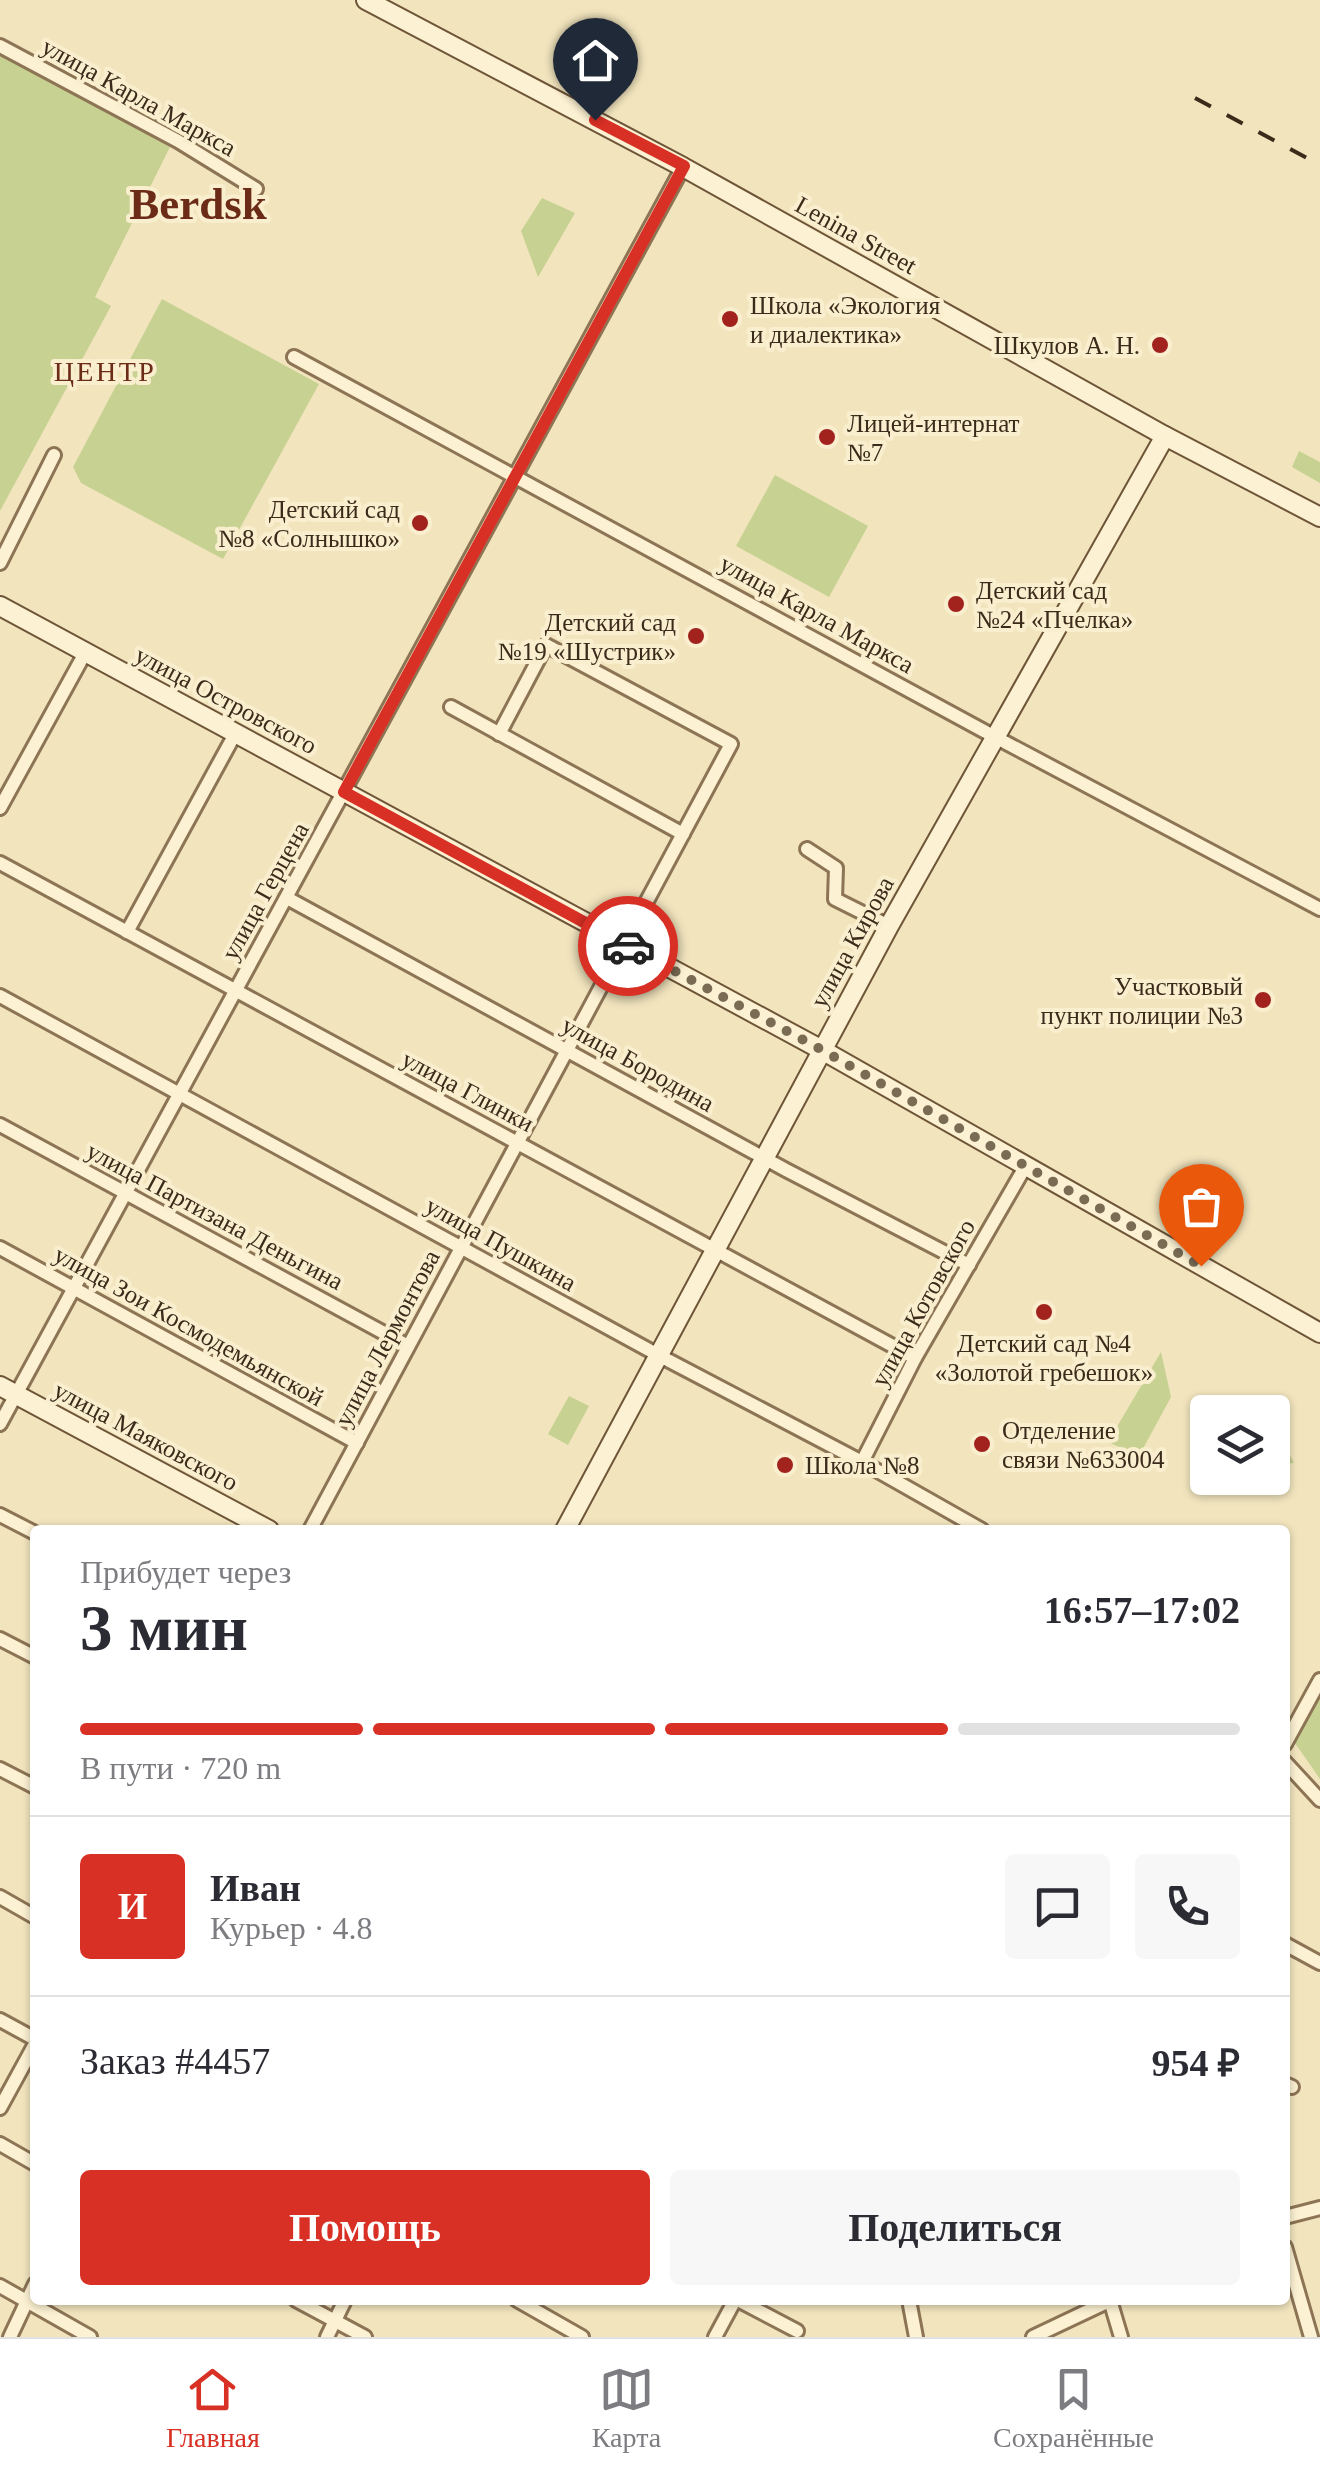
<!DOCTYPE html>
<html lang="ru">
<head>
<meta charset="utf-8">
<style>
	body { margin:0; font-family:Georgia,serif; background:#f7f7f7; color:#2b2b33; height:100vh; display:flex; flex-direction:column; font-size:38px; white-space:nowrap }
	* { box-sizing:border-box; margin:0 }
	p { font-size:32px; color:#7c7c81 }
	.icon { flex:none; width:55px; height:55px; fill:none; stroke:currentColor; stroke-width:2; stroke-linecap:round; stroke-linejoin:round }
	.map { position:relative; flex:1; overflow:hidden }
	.panel { position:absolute; left:30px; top:1525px; width:1260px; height:780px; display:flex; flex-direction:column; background:#fff; border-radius:10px; box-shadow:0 2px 8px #0004 }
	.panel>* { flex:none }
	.fabs { position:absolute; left:1190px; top:1395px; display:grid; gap:20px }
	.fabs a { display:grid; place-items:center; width:100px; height:100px; border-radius:10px; background:#fff; box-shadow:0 2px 8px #0004; font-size:50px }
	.pin { position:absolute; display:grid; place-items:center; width:85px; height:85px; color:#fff; margin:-102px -42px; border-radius:50% 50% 50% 0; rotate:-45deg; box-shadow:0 0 10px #0007 }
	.pin .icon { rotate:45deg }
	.courier { position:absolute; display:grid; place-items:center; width:100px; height:100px; margin:-50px; border:8px solid #d93025; border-radius:50%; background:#fff; color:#222; box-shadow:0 2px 12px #0007 }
	.summary em { font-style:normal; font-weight:700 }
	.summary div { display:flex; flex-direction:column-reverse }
	.summary { display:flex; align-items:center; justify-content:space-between; height:170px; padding:0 50px }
	h1 { font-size:65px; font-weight:700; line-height:75px }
	.bar { display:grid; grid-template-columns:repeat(4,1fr); gap:15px 10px; align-content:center; height:120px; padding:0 50px }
	.bar i { height:12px; border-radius:8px; background:#e1e1e2 }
	.bar .selected { background:#d93025 }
	.bar p { grid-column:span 4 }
	.line { display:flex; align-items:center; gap:25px; padding:0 50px; border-top:2px solid #e1e1e2 }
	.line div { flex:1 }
	.round { display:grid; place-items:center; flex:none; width:105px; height:105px; border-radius:10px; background:#f7f7f7 }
	.primary-button { display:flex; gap:20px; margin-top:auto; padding:20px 50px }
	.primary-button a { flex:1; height:115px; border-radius:10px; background:#d93025; color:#fff; font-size:40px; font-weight:700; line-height:115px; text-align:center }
	.primary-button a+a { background:#f7f7f7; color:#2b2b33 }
	.dock { display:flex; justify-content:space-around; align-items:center; height:140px; border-top:2px solid #e1e1e2; background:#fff; font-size:28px; color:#7c7c81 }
	.dock a { display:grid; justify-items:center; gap:5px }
	.dock .selected { color:#d93025 }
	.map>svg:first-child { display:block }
</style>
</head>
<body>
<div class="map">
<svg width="1320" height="2337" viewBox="0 0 1320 2337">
	<rect width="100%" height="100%" fill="#f2e5be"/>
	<g fill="#c7d191">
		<path d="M0,54L170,147L95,297L111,306L0,511Z"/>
		<path d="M542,198L575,213L538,277L521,231Z"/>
		<path d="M162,299L319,384L223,559L81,483L73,467Z"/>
		<path d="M1299,451L1320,462V483L1292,467Z"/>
		<path d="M775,475L868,526L829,597L736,546Z"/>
		<path d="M1161,1352L1171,1397L1139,1456L1108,1442Z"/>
		<path d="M569,1396L589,1406L568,1445L548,1434Z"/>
		<path d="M1275,1427L1294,1463L1283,1464L1273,1460Z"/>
		<path d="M1320,1697V1779L1295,1743Z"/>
	</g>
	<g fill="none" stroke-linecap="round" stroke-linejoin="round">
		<g stroke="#8c7455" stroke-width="18">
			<g id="street">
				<path d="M0,46L178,141L256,189"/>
				<path d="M294,357L995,737L1320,909"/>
				<path d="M0,563L54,455"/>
				<path d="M451,707L683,834"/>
				<path d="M0,808L85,653"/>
				<path d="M807,849L836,868L835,899L889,926"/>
				<path d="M0,863L915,1358"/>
				<path d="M287,898L786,1170L969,1265"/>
				<path d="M127,932L235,734"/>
				<path d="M0,996L660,1356L862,1462L982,1530"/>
				<path d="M0,1125L408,1346"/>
				<path d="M0,1248L357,1443"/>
				<path d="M0,1424L683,167"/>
				<path d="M862,1462L915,1358L1025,1167"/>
				<path d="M0,1515L35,1533"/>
				<path d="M310,1530L731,744L546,645L499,734"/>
				<path d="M0,1639L35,1657"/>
				<path d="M1285,1744L1320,1680"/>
				<path d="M1285,1762L1320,1800"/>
				<path d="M0,1769L35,1787"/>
				<path d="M0,1897L35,1917"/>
				<path d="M1285,1944L1320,1963"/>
				<path d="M0,2020L35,2039"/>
				<path d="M1285,2084L1292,2087"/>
				<path d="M0,2108L35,2044"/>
				<path d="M0,2144L35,2164"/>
				<path d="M1285,2217L1320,2208"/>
				<path d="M1285,2247L1311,2337"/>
				<path d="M0,2286L90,2337"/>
				<path d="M296,2300L365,2337"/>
				<path d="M517,2300L582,2337"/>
				<path d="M738,2300L797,2331"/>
				<path d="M909,2300L916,2337"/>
				<path d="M1110,2300L1121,2337"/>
				<path d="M10,2337L35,2284"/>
				<path d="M327,2337L345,2300"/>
				<path d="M715,2337L735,2300"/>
				<path d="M1033,2337L1111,2300"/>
			</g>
		</g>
		<g stroke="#6e5538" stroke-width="22">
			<g id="secondary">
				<path d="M366,0L683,167L1165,436L1320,517"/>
				<path d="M0,606L822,1050L1320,1333"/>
				<path d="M0,1386L269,1530"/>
				<path d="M565,1530L889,926L1165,436"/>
			</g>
		</g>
		<use href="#street" stroke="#fcf1d2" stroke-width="12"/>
		<use href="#secondary" stroke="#fcf1d2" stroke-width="18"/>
		<path stroke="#3a2b1b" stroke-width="4" stroke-dasharray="18 18" stroke-linecap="butt" d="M1195,98L1320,165"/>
	</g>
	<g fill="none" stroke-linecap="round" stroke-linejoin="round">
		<path stroke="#7a6c54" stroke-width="10" stroke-dasharray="0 18" d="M628,946L822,1050L1201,1266"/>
		<path stroke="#d93025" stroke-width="12" d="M595,120L684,166L344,792L628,946"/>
	</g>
	<g fill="#a2221e" stroke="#f9eece" stroke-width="4">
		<circle cx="730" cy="319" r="10"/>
		<circle cx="1160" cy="345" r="10"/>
		<circle cx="827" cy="437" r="10"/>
		<circle cx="420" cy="523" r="10"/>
		<circle cx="956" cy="604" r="10"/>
		<circle cx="696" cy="636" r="10"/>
		<circle cx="1263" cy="1000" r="10"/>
		<circle cx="1044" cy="1312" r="10"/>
		<circle cx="982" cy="1444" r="10"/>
		<circle cx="785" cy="1465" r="10"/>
	</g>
	<g text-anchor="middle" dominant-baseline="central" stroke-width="8" stroke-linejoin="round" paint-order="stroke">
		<g font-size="25" fill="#3a2b1b" stroke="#f9eece">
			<text transform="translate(139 97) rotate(29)">улица Карла Маркса</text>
			<text transform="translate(856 235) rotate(29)">Lenina Street</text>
			<text transform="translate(817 614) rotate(29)">улица Карла Маркса</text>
			<text transform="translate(226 700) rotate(28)">улица Островского</text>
			<text transform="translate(265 891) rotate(-61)">улица Герцена</text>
			<text transform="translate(852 942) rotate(-61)">улица Кирова</text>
			<text transform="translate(638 1064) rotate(29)">улица Бородина</text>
			<text transform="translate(468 1091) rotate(28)">улица Глинки</text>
			<text transform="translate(215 1216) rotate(28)">улица Партизана Деньгина</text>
			<text transform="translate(501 1244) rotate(29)">улица Пушкина</text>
			<text transform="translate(923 1303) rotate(-61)">улица Котовского</text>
			<text transform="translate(189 1326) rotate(29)">улица Зои Космодемьянской</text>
			<text transform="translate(387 1338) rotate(-62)">улица Лермонтова</text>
			<text transform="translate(146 1436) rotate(28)">улица Маяковского</text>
		</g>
		<g font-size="25" fill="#3a2b1b" stroke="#f9eece" text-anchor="start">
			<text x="750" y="305">Школа «Экология<tspan x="750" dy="29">и диалектика»</tspan></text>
			<text x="1140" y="345" text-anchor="end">Шкулов А. Н.</text>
			<text x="847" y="423">Лицей-интернат<tspan x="847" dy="29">№7</tspan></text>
			<text x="400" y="509" text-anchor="end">Детский сад<tspan x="400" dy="29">№8 «Солнышко»</tspan></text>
			<text x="976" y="590">Детский сад<tspan x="976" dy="29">№24 «Пчелка»</tspan></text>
			<text x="676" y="622" text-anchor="end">Детский сад<tspan x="676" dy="29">№19 «Шустрик»</tspan></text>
			<text x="1243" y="986" text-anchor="end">Участковый<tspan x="1243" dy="29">пункт полиции №3</tspan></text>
			<text x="1044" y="1343" text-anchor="middle">Детский сад №4<tspan x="1044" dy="29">«Золотой гребешок»</tspan></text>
			<text x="1002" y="1430">Отделение<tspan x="1002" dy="29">связи №633004</tspan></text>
			<text x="805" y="1465">Школа №8</text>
		</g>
		<g font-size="28" letter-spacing="2.5" fill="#6b2b16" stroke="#f9eece">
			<text x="105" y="371">ЦЕНТР</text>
		</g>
		<g font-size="45" font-weight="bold" fill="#6b2b16" stroke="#f9eece">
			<text x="198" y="204">Berdsk</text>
		</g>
	</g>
</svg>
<div class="fabs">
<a><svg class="icon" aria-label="layers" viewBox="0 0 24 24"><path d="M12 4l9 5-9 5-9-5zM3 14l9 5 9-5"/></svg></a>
</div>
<div class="pin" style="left:1201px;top:1266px;background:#ea580c"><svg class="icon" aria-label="bag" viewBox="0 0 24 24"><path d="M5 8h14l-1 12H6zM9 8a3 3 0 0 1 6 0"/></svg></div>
<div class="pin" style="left:595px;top:120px;background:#1f2937"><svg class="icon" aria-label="home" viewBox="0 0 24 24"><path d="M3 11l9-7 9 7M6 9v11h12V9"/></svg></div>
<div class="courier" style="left:628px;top:946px"><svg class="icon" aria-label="car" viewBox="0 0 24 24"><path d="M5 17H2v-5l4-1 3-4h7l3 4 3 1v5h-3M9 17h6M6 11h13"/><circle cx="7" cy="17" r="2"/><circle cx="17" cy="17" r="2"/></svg></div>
<section class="panel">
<div class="summary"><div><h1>3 мин</h1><p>Прибудет через</p></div><em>16:57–17:02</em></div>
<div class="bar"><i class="selected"></i><i class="selected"></i><i class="selected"></i><i></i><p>В пути · 720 m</p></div>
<div class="line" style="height:180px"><b class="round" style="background:#d93025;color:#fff">И</b><div><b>Иван</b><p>Курьер · 4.8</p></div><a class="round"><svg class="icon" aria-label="chat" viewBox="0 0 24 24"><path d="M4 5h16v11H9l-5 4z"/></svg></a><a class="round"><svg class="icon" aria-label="phone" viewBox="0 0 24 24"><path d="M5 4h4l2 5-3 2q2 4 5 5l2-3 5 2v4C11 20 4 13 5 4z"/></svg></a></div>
<div class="line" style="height:130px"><div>Заказ #4457</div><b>954 ₽</b></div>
<div class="primary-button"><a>Помощь</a><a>Поделиться</a></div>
</section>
</div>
<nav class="dock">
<a class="selected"><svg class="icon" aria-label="home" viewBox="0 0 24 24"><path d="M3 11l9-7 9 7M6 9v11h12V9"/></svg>Главная</a>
<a><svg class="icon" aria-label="map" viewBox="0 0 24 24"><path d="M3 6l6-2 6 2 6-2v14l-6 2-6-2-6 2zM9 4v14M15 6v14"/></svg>Карта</a>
<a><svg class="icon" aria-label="saved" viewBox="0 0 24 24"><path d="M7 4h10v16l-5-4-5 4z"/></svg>Сохранённые</a>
</nav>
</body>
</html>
